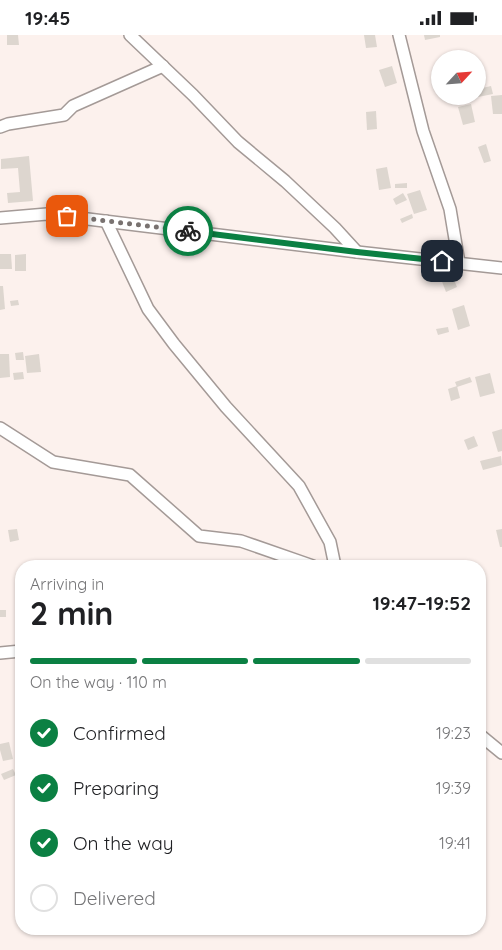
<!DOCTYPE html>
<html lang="en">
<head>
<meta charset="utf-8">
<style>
	body { margin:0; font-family:Quicksand,sans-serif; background:#f2f2f2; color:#202124; height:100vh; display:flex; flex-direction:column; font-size:19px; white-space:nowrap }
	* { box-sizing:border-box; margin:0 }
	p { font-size:16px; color:#757577 }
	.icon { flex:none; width:28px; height:28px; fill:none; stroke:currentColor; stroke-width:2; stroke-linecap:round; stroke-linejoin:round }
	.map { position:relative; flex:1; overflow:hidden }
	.drawer { position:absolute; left:15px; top:525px; width:471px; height:375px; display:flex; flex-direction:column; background:#fff; border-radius:20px; box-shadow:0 1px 4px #0004 }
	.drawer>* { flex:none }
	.needle { width:32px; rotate:64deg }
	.tools { position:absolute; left:431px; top:15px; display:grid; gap:10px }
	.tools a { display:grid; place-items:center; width:55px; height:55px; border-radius:50%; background:#fff; box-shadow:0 1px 4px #0004; font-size:25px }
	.pin { position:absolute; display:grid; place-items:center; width:42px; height:42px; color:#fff; margin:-21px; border-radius:10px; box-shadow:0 2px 8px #0006 }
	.courier { position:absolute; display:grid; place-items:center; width:50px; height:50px; margin:-25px; border:4px solid #0b8043; border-radius:50%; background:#fff; color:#222; box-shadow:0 1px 6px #0007 }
	.headline em { font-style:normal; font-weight:800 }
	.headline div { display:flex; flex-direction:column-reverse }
	.headline { display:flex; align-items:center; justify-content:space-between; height:85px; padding:0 15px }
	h1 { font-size:32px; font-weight:800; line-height:38px }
	.bar { display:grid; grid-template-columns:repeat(4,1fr); gap:8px 5px; align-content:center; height:60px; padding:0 15px }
	.bar i { height:6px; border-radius:4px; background:#e0e0e0 }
	.bar .current { background:#0b8043 }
	.bar p { grid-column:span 4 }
	ol { padding:0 15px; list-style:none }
	li { display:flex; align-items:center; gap:15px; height:55px }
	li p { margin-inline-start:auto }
	li .icon { padding:5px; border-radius:50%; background:#0b8043; color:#fff; stroke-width:4 }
	li:last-child { color:#757577 }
	li i { width:28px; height:28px; border:2px solid #e0e0e0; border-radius:50% }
	.status { display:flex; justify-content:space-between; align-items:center; height:35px; padding:0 25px; background:#fff; direction:ltr }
	.status svg { height:14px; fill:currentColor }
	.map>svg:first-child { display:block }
</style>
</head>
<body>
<div class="status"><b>19:45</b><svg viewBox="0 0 49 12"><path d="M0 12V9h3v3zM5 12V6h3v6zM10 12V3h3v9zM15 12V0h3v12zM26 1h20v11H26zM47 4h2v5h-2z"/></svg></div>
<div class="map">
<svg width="502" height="915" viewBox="0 0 502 915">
	<rect width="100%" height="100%" fill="#fcf1ed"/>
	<g fill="#ddd6cf">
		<path d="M7,0H18L19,10H7Z"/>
		<path d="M364,0H375L377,12L366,13Z"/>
		<path d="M424,0H440V2L425,5Z"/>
		<path d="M392,31L397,48L385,52L379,35Z"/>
		<path d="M491,51L493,59L478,62V54Z"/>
		<path d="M502,60V79H493L491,61Z"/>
		<path d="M450,61H462V62L450,65Z"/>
		<path d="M471,69L475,87L463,90L458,72Z"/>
		<path d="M376,76L377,94L367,95L366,77Z"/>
		<path d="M486,109L491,126L484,128L478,112Z"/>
		<path d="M29,121L33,166L8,168L7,158L20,157L18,133L1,134V124Z"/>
		<path d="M387,132L391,153L379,155L376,134Z"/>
		<path d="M407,148V153H395V149Z"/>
		<path d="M420,155L427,175L414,179L407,159Z"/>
		<path d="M403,158L407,165L396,170L393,164Z"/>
		<path d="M412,179L413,183L402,188L400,184Z"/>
		<path d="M0,219H11L12,234H0Z"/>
		<path d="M26,219V236H15V220Z"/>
		<path d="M449,232L457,252L446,257L438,236Z"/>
		<path d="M0,251H3L5,274L0,275Z"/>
		<path d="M18,265L19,270L11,271L10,266Z"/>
		<path d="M464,270L470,291L458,295L452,274Z"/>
		<path d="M448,292L449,297L438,300L436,294Z"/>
		<path d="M23,317L24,325H16L15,318Z"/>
		<path d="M0,319H9L10,342L0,343Z"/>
		<path d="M39,319L41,337L27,338L25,321Z"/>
		<path d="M23,337L24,344L14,345L13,338Z"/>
		<path d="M490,338L495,358L480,362L475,342Z"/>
		<path d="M470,342L472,347L457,352L455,347Z"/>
		<path d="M457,351L460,363L451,366L448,354Z"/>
		<path d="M502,394V416L498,417L492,397Z"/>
		<path d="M474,401L478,411L468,415L464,405Z"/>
		<path d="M501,421L502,430L483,435L480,426Z"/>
		<path d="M17,494L19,505L10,507L8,495Z"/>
		<path d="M502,494V512H500L496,495Z"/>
		<rect x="0" y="575" width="6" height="7"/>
		<path d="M9,707L13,724L3,726L0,715V709Z"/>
		<path d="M13,734L16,740L4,745L1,739Z"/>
		<path d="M21,870V886L16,872Z"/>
	</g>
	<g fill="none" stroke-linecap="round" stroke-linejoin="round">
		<g stroke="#a49a97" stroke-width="14">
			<g id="minor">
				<path d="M130,0L193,60L238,107L285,146L335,193L357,217"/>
				<path d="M399,0L423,96L450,174L459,228"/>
				<path d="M0,92L8,89L64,80L73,71L163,31"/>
				<path d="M0,183L47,179L357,217L502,233"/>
				<path d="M106,186L148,274L174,309L226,372L299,451L330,507L335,531"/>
				<path d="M0,393L53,427L130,440L199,501L241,506L313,531"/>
				<path d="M0,618L21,616"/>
				<path d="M480,700L502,718"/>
			</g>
		</g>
		<use href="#minor" stroke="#fff" stroke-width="11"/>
	</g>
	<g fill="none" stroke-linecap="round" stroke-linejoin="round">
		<path stroke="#797270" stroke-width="5" stroke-dasharray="0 9" d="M67,181L188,196"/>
		<path stroke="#0b8043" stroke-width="6" d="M188,196L357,217L442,226"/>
	</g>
</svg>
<div class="tools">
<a><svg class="needle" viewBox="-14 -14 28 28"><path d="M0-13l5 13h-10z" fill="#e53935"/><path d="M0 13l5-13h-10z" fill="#757577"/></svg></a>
</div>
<div class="pin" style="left:67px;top:181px;background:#ea580c"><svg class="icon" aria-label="bag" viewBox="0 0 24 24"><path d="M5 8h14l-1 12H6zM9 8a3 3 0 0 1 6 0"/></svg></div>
<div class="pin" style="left:442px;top:226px;background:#1f2937"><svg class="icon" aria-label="home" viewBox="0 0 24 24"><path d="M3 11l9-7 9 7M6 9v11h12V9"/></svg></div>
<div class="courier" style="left:188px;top:196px"><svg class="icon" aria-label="bike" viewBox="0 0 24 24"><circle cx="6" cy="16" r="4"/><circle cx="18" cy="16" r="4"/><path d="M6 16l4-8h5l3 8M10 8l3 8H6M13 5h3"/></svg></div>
<section class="drawer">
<div class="headline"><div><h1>2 min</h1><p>Arriving in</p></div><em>19:47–19:52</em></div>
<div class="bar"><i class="current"></i><i class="current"></i><i class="current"></i><i></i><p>On the way · 110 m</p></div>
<ol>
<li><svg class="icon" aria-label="check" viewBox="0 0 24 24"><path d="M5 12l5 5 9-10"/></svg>Confirmed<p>19:23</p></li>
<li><svg class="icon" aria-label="check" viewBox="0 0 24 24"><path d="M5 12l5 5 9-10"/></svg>Preparing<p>19:39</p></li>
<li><svg class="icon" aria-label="check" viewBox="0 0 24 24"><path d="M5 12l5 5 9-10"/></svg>On the way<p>19:41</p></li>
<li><i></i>Delivered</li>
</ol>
</section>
</div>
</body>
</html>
